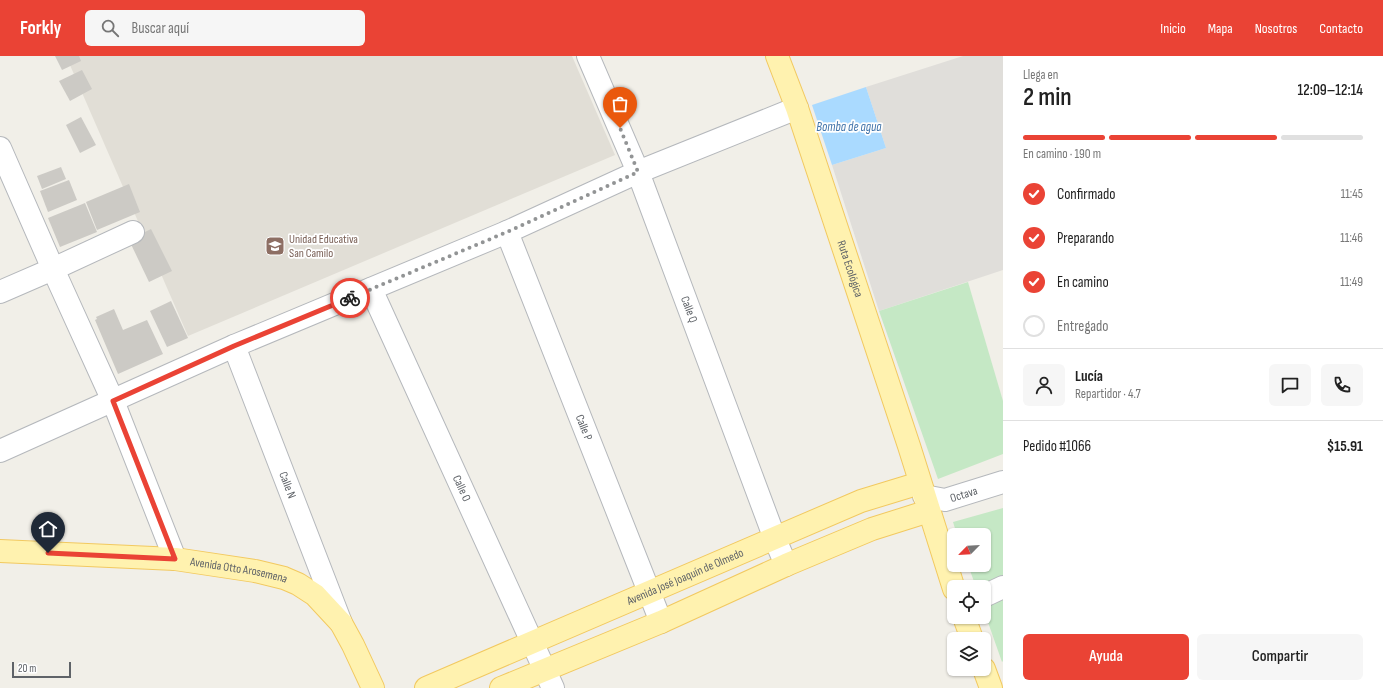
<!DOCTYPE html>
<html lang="es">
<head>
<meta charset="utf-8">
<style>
	body { margin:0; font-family:"Sofia Sans Condensed",sans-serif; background:#f6f6f6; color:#222; height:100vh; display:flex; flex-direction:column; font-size:15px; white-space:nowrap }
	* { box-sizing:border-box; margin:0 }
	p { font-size:13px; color:#767676 }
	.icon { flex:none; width:22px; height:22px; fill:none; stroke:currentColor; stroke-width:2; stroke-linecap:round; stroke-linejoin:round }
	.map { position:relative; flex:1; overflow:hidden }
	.panel { display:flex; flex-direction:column; background:#fff; width:380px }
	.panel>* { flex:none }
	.needle { width:26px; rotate:246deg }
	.fabs { position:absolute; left:947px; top:472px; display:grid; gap:8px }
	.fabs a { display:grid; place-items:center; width:44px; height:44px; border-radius:6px; background:#fff; box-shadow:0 1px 3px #0004; font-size:20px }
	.scale { position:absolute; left:12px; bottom:10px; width:59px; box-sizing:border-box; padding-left:4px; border:2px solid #5f6368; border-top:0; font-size:11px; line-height:14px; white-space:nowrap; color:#5f6368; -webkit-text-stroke:3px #fff; paint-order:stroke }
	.pin { position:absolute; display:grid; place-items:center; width:34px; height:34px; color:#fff; margin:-41px -17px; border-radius:50% 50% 50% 0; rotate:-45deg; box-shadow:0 0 4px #0007 }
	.pin .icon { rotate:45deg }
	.courier { position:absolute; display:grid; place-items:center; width:40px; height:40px; margin:-20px; border:3px solid #ea4335; border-radius:50%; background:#fff; color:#222; box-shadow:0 1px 5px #0007 }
	.overview em { font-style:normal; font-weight:600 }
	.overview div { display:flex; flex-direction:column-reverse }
	.overview { display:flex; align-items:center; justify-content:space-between; height:68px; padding:0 20px }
	h1 { font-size:26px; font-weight:600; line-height:30px }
	.bar { display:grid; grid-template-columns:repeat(4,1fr); gap:6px 4px; align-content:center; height:48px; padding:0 20px }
	.bar i { height:5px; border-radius:3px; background:#e0e0e0 }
	.bar .selected { background:#ea4335 }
	.bar p { grid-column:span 4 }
	.line { display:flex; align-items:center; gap:10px; padding:0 20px; border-top:1px solid #e0e0e0 }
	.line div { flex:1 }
	.round { display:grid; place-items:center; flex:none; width:42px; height:42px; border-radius:6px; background:#f6f6f6 }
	ol { padding:0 20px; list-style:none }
	li { display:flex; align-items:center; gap:12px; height:44px }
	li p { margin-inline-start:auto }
	li .icon { padding:4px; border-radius:50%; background:#ea4335; color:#fff; stroke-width:4 }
	li:last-child { color:#767676 }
	li i { width:22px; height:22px; border:2px solid #e0e0e0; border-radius:50% }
	.button { display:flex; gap:8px; margin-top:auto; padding:8px 20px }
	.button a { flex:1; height:46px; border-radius:6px; background:#ea4335; color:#fff; font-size:16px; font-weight:600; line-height:46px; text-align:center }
	.button a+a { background:#f6f6f6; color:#222 }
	header { display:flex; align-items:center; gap:24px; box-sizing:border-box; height:56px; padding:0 20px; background:#ea4335; color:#fff }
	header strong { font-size:19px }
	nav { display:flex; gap:22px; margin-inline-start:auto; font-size:14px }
	.search { width:280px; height:36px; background:#f6f6f6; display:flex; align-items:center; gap:10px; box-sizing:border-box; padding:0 14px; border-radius:6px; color:#767676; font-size:15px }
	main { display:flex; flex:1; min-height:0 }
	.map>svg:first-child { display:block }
</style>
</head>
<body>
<header>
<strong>Forkly</strong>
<div class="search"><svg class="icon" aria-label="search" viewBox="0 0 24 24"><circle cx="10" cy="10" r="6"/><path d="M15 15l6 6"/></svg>Buscar aquí</div>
<nav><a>Inicio</a><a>Mapa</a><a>Nosotros</a><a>Contacto</a></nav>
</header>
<main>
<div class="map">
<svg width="1003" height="632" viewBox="0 0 1003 632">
	<rect width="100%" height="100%" fill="#f1efe8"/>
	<path fill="#e0deda" d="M963,0H1003V214L879,255L832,109L886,92L866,31Z"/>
	<path fill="#e1ded6" d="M66,0H572L615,99L188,280Z"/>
	<g fill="#c5e8c5">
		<path d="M968,226L1003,345V398L938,423L879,255Z"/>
		<path d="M1003,452V605L1002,606L984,555V531H976L968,509H984V479H957L953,466Z"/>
	</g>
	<path fill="#aadaff" d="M866,31L886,92L832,109L812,49Z"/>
	<g fill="#cccac5">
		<path d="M55,0H79L81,5L62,14Z"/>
		<path d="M82,14L92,33L70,45L59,25Z"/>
		<path d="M81,61L96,89L80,97L66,69Z"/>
		<path d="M61,111L66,123L42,133L37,120Z"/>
		<path d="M69,124L77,144L48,156L40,135Z"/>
		<path d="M129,128L140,156L97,174L86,146Z"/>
		<path d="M85,147L97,176L60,191L48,162Z"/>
		<path d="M151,173L172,215L149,226L129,184Z"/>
		<path d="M171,245L188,282L167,291L150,255Z"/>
		<path d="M114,253L123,274L147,264L163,298L118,318L95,264L97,263L96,261Z"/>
	</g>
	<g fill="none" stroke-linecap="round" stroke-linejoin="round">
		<g stroke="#b5b8bc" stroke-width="24">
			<g id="minor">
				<path id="s1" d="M588,0L638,116L775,483L786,509"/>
				<path d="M0,92L53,213L113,345L175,503"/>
				<path id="s2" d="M507,176L661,566"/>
				<path id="s3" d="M371,233L553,632"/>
				<path d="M0,236L53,213L133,176"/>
				<path id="s4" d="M234,290L341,567"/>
				<path d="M0,395L234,290L507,176L638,116L797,52"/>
				<path id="s5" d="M924,440L945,444L1003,426"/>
				<path d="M984,540L1003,531"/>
			</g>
		</g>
		<g stroke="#f2c960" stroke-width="24">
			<g id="major">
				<path id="s6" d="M777,0L797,52L909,390L954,533"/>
				<path id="s7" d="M0,495L175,503L255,515L284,522L298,528L315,539L341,567L353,589L373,632"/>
				<path d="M964,561L972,583"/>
				<path d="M984,613L991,632"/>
				<path id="s8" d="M426,632L861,445L920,427"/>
				<path d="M501,632L661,566L786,509L872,473L929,455"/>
			</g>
		</g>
		<use href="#minor" stroke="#fff" stroke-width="22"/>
		<use href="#major" stroke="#fff2af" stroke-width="22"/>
	</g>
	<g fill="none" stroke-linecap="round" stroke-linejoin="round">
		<path stroke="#929495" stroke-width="4" stroke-dasharray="0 7.2" d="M350,242L507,176L638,116L620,72"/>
		<path stroke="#ea4335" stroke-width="5" d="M48,497L175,503L113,345L234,290L350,242"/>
	</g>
	<defs>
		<g id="university-square" transform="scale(1)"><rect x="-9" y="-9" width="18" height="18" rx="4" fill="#8d6e63" stroke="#fff"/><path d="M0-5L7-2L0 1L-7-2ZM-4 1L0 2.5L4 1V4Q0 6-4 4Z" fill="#fff"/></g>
	</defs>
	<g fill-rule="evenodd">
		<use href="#university-square" x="275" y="190"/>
	</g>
	<g text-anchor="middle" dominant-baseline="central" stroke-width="3.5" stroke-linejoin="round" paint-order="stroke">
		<g font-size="12" fill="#785e54" stroke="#fff" text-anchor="start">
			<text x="289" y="183">Unidad Educativa<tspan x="289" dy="14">San Camilo</tspan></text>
		</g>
		<g font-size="12" fill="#5f6368" stroke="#fff">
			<text stroke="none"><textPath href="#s6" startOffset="225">Ruta Ecológica</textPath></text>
			<text stroke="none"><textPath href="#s1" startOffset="273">Calle Q</textPath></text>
			<text stroke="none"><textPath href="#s2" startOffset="210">Calle P</textPath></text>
			<text stroke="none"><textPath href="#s4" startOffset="149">Calle N</textPath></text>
			<text stroke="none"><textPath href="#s3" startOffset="219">Calle O</textPath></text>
			<text stroke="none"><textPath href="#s5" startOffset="41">Octava</textPath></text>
			<text stroke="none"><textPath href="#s7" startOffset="240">Avenida Otto Arosemena</textPath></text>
			<text stroke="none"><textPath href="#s8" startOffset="282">Avenida José Joaquín de Olmedo</textPath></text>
		</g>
		<g font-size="13" font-style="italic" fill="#4174aa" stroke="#fff">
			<text x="849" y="71">Bomba de agua</text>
		</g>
	</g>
</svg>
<div class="fabs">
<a><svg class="needle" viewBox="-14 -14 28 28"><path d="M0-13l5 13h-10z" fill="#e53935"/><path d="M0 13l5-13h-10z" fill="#767676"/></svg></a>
<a><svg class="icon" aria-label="locate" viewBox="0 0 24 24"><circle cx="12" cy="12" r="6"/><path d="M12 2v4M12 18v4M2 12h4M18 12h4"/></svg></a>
<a><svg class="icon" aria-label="layers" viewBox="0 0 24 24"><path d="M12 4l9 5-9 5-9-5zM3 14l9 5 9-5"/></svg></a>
</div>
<div class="scale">20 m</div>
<div class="pin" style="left:620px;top:72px;background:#ea580c"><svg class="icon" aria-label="bag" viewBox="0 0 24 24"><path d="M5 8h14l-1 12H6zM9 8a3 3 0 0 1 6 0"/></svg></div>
<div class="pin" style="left:48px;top:497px;background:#1f2937"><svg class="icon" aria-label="home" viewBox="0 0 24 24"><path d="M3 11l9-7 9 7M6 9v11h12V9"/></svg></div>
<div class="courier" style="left:350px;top:242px"><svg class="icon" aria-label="bike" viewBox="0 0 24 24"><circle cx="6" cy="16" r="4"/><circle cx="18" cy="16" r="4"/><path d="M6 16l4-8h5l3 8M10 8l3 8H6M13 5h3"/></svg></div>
</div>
<section class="panel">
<div class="overview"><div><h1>2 min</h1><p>Llega en</p></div><em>12:09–12:14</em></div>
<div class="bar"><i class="selected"></i><i class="selected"></i><i class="selected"></i><i></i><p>En camino · 190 m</p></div>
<ol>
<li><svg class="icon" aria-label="check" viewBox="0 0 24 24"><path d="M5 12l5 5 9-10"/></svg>Confirmado<p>11:45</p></li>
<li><svg class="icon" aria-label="check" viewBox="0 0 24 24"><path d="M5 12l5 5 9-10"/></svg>Preparando<p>11:46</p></li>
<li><svg class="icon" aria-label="check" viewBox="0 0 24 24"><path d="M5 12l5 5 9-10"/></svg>En camino<p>11:49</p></li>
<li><i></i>Entregado</li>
</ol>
<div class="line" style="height:72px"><a class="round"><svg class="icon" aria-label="person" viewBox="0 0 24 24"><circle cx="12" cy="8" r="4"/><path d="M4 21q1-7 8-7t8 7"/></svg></a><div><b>Lucía</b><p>Repartidor · 4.7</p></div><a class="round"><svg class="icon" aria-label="chat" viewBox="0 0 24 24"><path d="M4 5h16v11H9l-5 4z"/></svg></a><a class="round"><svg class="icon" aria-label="phone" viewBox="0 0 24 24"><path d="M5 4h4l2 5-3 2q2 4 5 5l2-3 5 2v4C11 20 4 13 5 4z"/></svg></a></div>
<div class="line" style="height:52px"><div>Pedido #1066</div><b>$15.91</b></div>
<div class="button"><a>Ayuda</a><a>Compartir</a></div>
</section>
</main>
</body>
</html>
